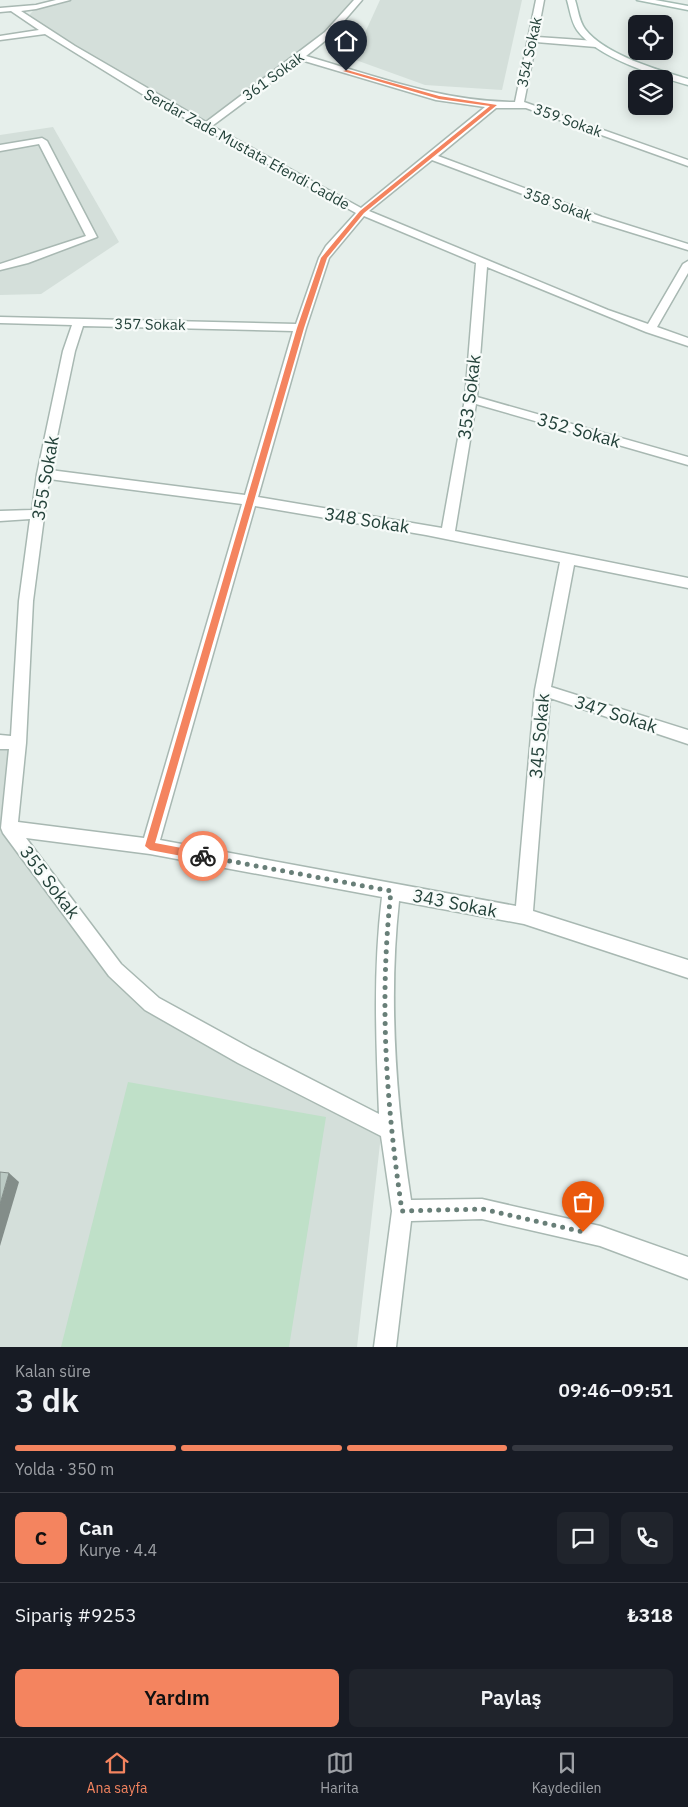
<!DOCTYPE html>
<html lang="tr">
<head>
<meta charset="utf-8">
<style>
	body { margin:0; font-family:"IBM Plex Sans",sans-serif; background:#20242c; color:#f1f3f6; height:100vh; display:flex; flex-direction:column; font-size:19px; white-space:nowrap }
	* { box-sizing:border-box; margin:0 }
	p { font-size:16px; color:#9ea1a6 }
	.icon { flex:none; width:28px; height:28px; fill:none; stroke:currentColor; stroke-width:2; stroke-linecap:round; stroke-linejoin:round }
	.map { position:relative; height:1347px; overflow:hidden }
	.panel { display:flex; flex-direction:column; background:#171b24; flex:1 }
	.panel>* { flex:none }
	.buttons { position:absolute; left:628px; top:15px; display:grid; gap:10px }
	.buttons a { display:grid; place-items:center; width:45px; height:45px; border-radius:8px; background:#171b24; box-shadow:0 2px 12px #0003; font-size:25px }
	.pin { position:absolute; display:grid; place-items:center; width:42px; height:42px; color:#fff; margin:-51px -21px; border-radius:50% 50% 50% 0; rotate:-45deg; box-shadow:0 0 5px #0007 }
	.pin .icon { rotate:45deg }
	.courier { position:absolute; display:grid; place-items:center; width:50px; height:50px; margin:-25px; border:4px solid #f4845f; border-radius:50%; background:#fff; color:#222; box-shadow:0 1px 6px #0007 }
	.overview em { font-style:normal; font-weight:600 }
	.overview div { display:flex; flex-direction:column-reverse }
	.overview { display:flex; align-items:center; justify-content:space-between; height:85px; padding:0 15px }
	h1 { font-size:32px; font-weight:600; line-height:38px }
	.bar { display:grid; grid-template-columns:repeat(4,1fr); gap:8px 5px; align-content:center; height:60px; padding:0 15px }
	.bar i { height:6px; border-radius:4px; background:#363941 }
	.bar .active { background:#f4845f }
	.bar p { grid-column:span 4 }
	.line { display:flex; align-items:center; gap:12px; padding:0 15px; border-top:1px solid #363941 }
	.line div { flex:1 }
	.round { display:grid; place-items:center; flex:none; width:52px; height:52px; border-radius:8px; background:#20242c }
	.primary-button { display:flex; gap:10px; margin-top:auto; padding:10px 15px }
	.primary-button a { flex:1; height:58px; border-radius:8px; background:#f4845f; color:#111; font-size:20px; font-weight:600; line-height:58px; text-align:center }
	.primary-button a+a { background:#20242c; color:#f1f3f6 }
	.tab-bar { display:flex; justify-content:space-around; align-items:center; height:70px; border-top:1px solid #363941; background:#171b24; font-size:14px; color:#9ea1a6 }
	.tab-bar a { display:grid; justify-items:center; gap:2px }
	.tab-bar .active { color:#f4845f }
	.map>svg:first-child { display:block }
</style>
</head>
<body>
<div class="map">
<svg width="688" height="1347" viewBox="0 0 688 1347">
	<rect width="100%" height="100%" fill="#e6efeb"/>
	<g fill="#d4dfda">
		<path d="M60,0H356L300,57L206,126L27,18L36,7Z"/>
		<path d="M380,0H522L502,90L425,85L353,59Z"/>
		<path d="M53,127L119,242L41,294L0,295V135Z"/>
		<path d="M0,742L18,743L3,831L109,973L381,1135L357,1347H0Z"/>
	</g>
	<path fill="#bfe0c8" d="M128,1082L326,1117L289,1347H61Z"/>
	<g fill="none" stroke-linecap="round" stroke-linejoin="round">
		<g stroke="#a8b8b2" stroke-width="3">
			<path id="lane" d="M42,138L47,141L97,237L28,263L0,270V264L86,236L39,144L0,151V145Z"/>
		</g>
		<g stroke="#a8b8b2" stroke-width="3">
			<path id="street" d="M56,0H70L36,9L21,11L75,46L206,122L325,32L354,0H362L331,36L306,56C375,76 443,102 515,102L536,0H544L537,37L596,41L600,44L596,47L536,42L524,102L688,160V166L526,108H496L438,156L602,217L688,244V250L594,221L432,160L369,211L608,310L648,324L683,264L688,261V273L657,327L688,338V346L646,332L487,267L477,397L688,457V465L476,404L455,531L688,578V588L574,565L551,687L688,730V744L550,698L533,911L688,960V978L524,924L399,901C388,1000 396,1101 411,1200L482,1199L600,1226L688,1257V1279L600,1246L482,1219L411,1221L396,1347H374L392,1211L381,1136L238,1063L145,1010L109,976L3,833L1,828L9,749H0V735L11,736L19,601L30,519L0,521V511L32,510L37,474L63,351L72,325L0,323V317L296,324L319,258L326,246L356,213L147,97L45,34L0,40V36L39,30L11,11L0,12V8L36,5ZM301,60L436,100L485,107L361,208L212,126ZM364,216L476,263L465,399L442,528L258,497L306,328L329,258ZM83,326L293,331L245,495L50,470L75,351ZM49,479L242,504L144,838L18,822L26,743L33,601ZM255,506L426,535L560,562L535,690L516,906L160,840ZM26,838L150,854L382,897C373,970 376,1041 379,1114L252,1049L159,998L121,964Z"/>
		</g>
		<g stroke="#a4bbb3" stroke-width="3">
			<g id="secondary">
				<path d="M567,0H575C578,9 579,21 585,29C605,55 658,70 688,79V85C656,76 596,57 577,30C571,21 570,10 567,0Z"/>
				<path d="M637,0H655L688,6V10Z"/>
			</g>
		</g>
		<use href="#lane" fill="#fff" fill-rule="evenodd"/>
		<use href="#street" fill="#fff" fill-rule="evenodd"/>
		<use href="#secondary" fill="#fff" fill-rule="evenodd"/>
	</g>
	<path fill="#838d89" d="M9,1173L19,1182L0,1246V1204Z"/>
	<path fill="#bbcac4" stroke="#838d89" d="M0,1172L9,1173L0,1204Z"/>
	<path fill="#f4845f" d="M347,70L439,96L497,105L364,213L327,258L304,328L155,843L203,852L207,856L203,860L150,850L145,846L297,328L321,258L360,211L490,106L439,99L343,71Z"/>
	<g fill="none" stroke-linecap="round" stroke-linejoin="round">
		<path stroke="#687f78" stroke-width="5" stroke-dasharray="0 9" d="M203,856L391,891C379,1001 386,1102 402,1211L482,1209L583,1232"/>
	</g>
	<g text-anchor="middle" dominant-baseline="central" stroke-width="4.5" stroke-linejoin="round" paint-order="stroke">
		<g font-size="15" fill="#24423a" stroke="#f7fbf9">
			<text transform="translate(529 52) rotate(-78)">354 Sokak</text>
			<text transform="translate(273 76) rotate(-36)">361 Sokak</text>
			<text transform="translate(568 120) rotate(20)">359 Sokak</text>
			<text transform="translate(247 149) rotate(29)">Serdar Zade Mustata Efendi Cadde</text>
			<text transform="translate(558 204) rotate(20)">358 Sokak</text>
			<text transform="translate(150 324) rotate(1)">357 Sokak</text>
		</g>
		<g font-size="18" fill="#24423a" stroke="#f7fbf9">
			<text transform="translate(469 397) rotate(-83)">353 Sokak</text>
			<text transform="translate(579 430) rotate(16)">352 Sokak</text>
			<text transform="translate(45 478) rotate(-80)">355 Sokak</text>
			<text transform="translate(367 520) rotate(9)">348 Sokak</text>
			<text transform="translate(616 714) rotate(18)">347 Sokak</text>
			<text transform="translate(539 736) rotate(-85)">345 Sokak</text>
			<text transform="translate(50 882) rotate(53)">355 Sokak</text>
			<text transform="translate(455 903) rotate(11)">343 Sokak</text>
		</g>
	</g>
</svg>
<div class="buttons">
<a><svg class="icon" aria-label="locate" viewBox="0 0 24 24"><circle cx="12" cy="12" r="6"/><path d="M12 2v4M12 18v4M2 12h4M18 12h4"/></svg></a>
<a><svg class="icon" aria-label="layers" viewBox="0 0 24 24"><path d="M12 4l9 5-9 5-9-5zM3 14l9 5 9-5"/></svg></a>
</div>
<div class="pin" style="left:583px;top:1232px;background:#ea580c"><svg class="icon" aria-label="bag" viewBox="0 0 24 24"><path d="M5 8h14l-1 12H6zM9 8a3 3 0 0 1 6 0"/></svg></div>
<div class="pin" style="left:346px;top:71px;background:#1f2937"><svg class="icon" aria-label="home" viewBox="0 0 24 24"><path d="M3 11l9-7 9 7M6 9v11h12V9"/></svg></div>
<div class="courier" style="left:203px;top:856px"><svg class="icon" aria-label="bike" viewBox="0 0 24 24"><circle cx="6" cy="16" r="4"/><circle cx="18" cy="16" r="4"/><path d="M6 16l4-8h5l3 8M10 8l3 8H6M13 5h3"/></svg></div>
</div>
<section class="panel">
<div class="overview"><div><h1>3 dk</h1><p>Kalan süre</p></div><em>09:46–09:51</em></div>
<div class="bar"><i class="active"></i><i class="active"></i><i class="active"></i><i></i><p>Yolda · 350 m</p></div>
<div class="line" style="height:90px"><b class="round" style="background:#f4845f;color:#111">C</b><div><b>Can</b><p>Kurye · 4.4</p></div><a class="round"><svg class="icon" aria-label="chat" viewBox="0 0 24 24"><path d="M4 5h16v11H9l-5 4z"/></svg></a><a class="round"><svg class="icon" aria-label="phone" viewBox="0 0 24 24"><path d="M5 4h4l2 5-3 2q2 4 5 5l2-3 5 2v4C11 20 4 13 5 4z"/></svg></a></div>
<div class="line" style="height:65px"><div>Sipariş #9253</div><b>₺318</b></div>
<div class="primary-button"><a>Yardım</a><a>Paylaş</a></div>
</section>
<nav class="tab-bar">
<a class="active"><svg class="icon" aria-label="home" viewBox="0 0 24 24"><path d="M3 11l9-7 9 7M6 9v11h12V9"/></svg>Ana sayfa</a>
<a><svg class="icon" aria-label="map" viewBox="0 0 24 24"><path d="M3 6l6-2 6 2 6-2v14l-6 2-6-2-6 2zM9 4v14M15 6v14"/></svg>Harita</a>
<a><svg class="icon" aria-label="saved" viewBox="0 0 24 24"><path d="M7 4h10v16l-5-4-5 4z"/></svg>Kaydedilen</a>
</nav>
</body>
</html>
